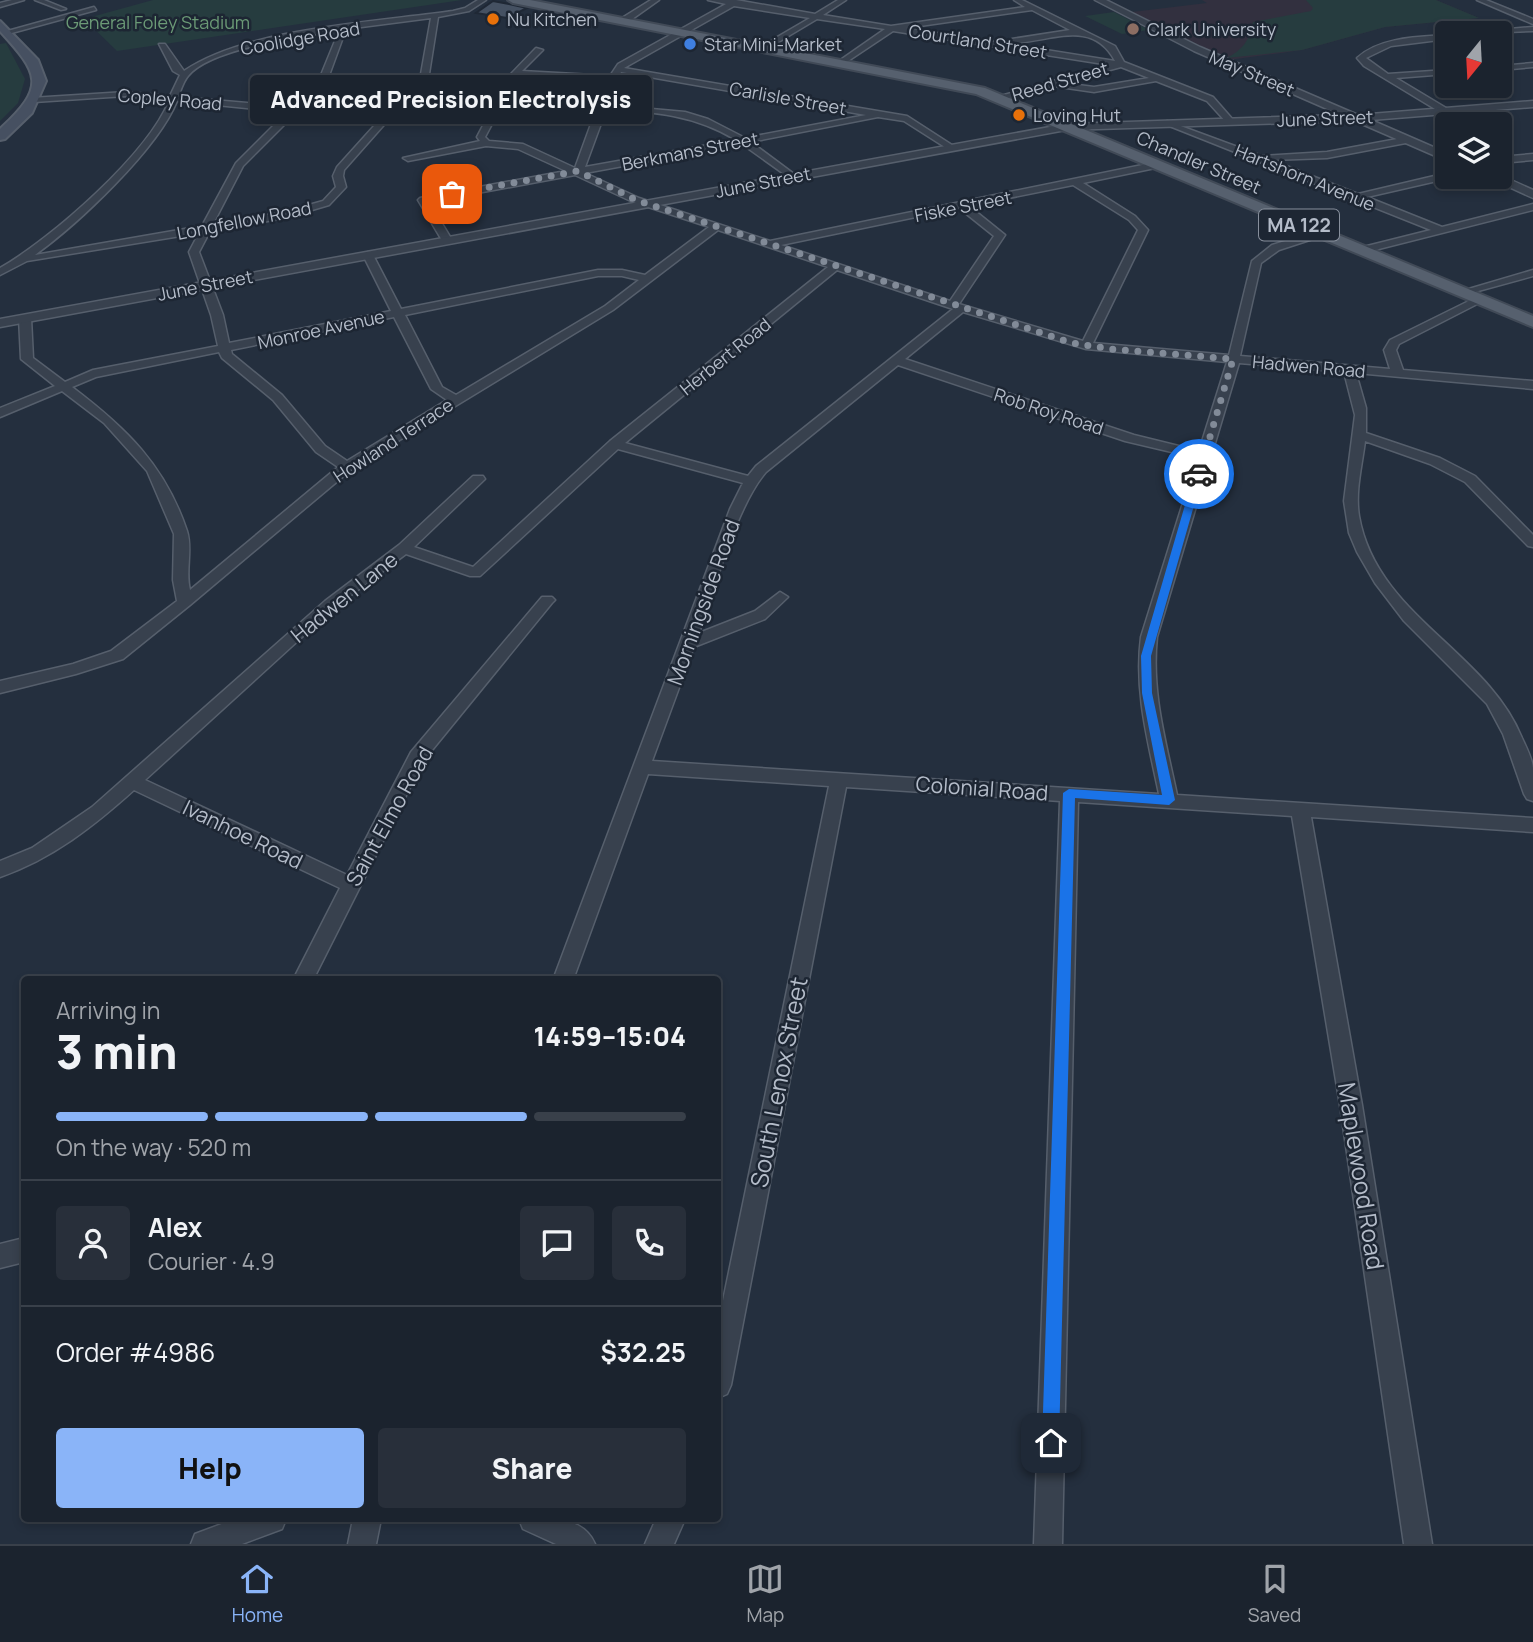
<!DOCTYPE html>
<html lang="en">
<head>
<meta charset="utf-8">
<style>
	body { margin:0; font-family:Manrope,sans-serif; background:#282f3a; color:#f1f3f6; height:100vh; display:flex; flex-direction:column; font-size:26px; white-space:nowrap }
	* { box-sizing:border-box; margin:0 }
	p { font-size:23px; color:#a0a4aa }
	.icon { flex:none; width:38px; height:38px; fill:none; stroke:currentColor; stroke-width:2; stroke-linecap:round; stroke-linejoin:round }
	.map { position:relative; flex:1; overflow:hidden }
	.panel { position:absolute; left:21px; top:976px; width:700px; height:546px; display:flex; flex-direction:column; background:#1b232e; border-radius:7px; box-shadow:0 4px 10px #0003,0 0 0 2px #39404a }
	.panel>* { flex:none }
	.needle { width:46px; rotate:198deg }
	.fabs { position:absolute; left:1435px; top:21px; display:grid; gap:14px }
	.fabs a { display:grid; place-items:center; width:77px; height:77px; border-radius:7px; background:#1b232e; box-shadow:0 4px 10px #0003,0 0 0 2px #39404a; font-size:35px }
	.pin { position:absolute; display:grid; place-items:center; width:60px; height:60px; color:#fff; margin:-30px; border-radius:14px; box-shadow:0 4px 10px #0006 }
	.courier { position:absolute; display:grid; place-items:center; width:70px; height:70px; margin:-35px; border:5px solid #1a73e8; border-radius:50%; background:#fff; color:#222; box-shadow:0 2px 9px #0007 }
	.bubble { position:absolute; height:49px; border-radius:7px; background:#1b232e; box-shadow:0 4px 10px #0003,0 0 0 2px #39404a; font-size:23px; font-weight:800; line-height:49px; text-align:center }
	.head em { font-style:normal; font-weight:800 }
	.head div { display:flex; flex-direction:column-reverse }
	.head { display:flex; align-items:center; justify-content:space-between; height:119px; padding:0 35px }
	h1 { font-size:46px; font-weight:800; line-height:52px }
	.bar { display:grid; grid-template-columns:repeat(4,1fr); gap:10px 7px; align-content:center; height:84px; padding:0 35px }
	.bar i { height:9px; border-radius:5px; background:#39404a }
	.bar .active { background:#8ab4f8 }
	.bar p { grid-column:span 4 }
	.line { display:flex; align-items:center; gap:18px; padding:0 35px; border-top:2px solid #39404a }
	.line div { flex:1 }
	.round { display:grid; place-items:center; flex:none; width:74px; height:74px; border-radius:7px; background:#282f3a }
	.primary-button { display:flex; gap:14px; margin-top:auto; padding:14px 35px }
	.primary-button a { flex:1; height:80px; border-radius:7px; background:#8ab4f8; color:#111; font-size:28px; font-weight:800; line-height:80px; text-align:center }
	.primary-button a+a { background:#282f3a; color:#f1f3f6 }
	.tabs { display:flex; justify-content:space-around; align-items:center; height:98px; border-top:2px solid #39404a; background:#1b232e; font-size:19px; color:#a0a4aa }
	.tabs a { display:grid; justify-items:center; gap:4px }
	.tabs .active { color:#8ab4f8 }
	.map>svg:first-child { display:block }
</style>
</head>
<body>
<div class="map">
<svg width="1533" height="1544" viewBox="0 0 1533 1544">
	<rect width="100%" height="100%" fill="#242f3e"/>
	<path fill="#32303f" d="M1202,0H1436L1479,18L1385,27L1302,50L1229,60L1132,12L1207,3Z"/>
	<g fill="#263c3f">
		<path d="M153,0H462L117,51L84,19Z"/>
		<path d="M1306,0H1436L1479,18L1385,27L1302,50L1226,58C1242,51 1250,40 1253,22L1311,11L1313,8Z"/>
		<path d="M1114,12L1149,30L1122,34L1085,16Z"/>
		<path d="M6,43L25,79L18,103L0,121V44Z"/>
	</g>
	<path fill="#455162" stroke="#1f2835" stroke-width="2" d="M493,1L509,4L527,8L507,18L476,13Z"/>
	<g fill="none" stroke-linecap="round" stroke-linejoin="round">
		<g stroke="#565f6c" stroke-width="3">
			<g id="minor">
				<path d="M12,0H24L0,7V3Z"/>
				<path d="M35,0H44L66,9L61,10Z"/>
				<path d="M478,0H486L469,11L438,17L429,74L344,170L343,176L346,187L329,205L285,218L210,231L199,252L223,315L229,343L391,311L363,255L368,252L373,255L401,309L598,270H622L645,275L709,227L633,202L575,175L429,202L452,240L443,242L418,200L420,198L566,171L518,149L486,146L408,161L403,158L480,141L477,137L509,76L536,48L543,50L522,71L610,76L618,64L726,4L708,0H736L815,14L838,0H846L823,15L891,26L1025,7L1014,0H1022L1115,46L1124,62L1213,97L1234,121L1227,123L1207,101L1156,81L1094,92L1053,86L997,101V97L1110,65L893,31L842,65L839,61L885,29L817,19L765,50L762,46L810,18L734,6L624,68L907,116L955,147L948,149L904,121L878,117L751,142L794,174L796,176L791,179L742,144L585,173L639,198L770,241L1157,162L1160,163V167L1083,183L1135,216L1148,230L1093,343L1229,355L1252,261L1272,245L1318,231L1323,234L1322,236L1279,250L1261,263L1240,356L1390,369L1384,350L1390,340L1477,297L1481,298V302L1399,344L1396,350L1403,370L1533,381V389L1356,373L1366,408V433L1440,458L1475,476L1533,535V547L1528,546L1465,482L1430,464L1365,441C1362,466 1355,491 1359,516C1376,615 1487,651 1522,738C1526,747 1532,758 1533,768C1533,779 1533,790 1533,801L1527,799L1524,794L1503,734L1487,704L1404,621L1375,583L1357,552L1349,533L1344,501L1355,415L1344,372L1239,363L1157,637C1151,692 1166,742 1177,795L1533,818V832L1311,817L1362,1105L1432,1544H1404L1340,1105L1292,816L1078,802L1062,1544H1034L1060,801L846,787L731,1385L727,1394L718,1398V1325L829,786L648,774L573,980H553L730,509L743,483L618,449L480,576H470L406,554L335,607L145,780L347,875L411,752L542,597H552L555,600L552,603L424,760L313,980H293L340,888L134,790C94,826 52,859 0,877V861L32,848L92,807L325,601L399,545L473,476H483L485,479L414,547L473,567L610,441L828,267L718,230L613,310L352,469L190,605L123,659L76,674L0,693V681L73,664L111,651L177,601L173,580L174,534L147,471L104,423L62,391L0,417V408L55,386L21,359L19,318L25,315L31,318L33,358L65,382L93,370L218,346L211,315L189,252L199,233L27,261L0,275V268C51,239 147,155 169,101L126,96L34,102L31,98L126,92L170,96L180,75L173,71L159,44H165L184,71C246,28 377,22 453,11L465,8ZM1032,10L1070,30L1012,39L1009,43C1047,44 1091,16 1115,61L906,28ZM431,18L421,74L387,111L301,108L327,81L346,29ZM339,31L319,80L292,107L178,97C181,90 183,82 188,76C210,48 304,36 339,31ZM1121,67L1149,78L1094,87L1062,83ZM621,72L866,115L745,138L708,119L685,112L607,105ZM518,75L607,80L575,168L523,144L489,141L485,137ZM177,101L287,112L236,163L202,226L35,255C77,225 158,149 177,101ZM606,110C653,111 695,115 736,140L585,167ZM296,113L383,116L337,167L333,176L336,187L323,201L284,212L213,224L243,166ZM1073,185L1129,220L1138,230L1083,341L959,304L1005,235L969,206ZM959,208L994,236L950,301L781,245ZM837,270L953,309L756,466L748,476L625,443ZM598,276H622L639,280L605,306L456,395L442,387L405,315ZM963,312L1086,349L1227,362L1199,451L1134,435L905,359ZM394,317L431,389L447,400L347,461L325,446L282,395L232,354L231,350ZM219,352L222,358L273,400L316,452L338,467L190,590C185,571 193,549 187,531C165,465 126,428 72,387L96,377ZM898,365L1125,441L1197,458L1141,637C1134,691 1148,741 1159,794L652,761L694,647L765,619L788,597L780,592L755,611L699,633C715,588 736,507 766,472Z"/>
				<path d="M651,0H659L628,22H622V18Z"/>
				<path d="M1477,0H1486L1533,19V24Z"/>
				<path d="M94,7L96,10L8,34L4,32Z"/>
				<path d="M1533,27V31L1482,33L1486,31Z"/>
				<path d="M1447,35V39L1391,46L1366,58L1388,74L1447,70V74L1396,78L1446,108V112H1440L1364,66L1357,58C1380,37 1418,37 1447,35Z"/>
				<path d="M1533,63V67L1500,70V66Z"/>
				<path d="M1167,121L1262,156L1327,152L1408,137L1411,138V142L1327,158L1271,160L1358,194L1447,173L1450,178L1367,197L1442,227L1533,204V210L1359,254L1354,251L1355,249L1431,230L1167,125Z"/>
				<path d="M1533,154V160L1500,163V157Z"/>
				<path d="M1533,270V276L1460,296L1455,293Z"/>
				<path d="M24,1238V1262L0,1268V1244Z"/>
				<path d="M235,1519H286L282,1529L242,1544H191L195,1534Z"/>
				<path d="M353,1519H381L376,1544H348Z"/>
				<path d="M519,1519C546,1519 582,1514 595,1544H556L523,1529Z"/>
				<path d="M656,1519H685L674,1544H645Z"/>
			</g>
		</g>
		<g stroke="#565f6c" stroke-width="3">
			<g id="tertiary">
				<path d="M1095,0H1106L1200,47L1358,115L1533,101V107L1371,120L1447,153V161L1355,121L1066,130L0,327V319L1066,124L1341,115L1194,51Z"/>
				<path d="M1500,175L1533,190V198L1487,177Z"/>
			</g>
		</g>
		<g stroke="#565f6c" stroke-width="4">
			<path id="secondary" d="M0,21L38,60L46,81L32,113L5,139L0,140V129C47,86 39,74 0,31Z"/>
		</g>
		<g stroke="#414a57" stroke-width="4">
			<path id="primary" d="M508,0H530L985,88L1533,316V327L976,94L513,3Z"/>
		</g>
		<use href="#minor" fill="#38414e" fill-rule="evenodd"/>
		<use href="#tertiary" fill="#38414e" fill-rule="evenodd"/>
		<use href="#secondary" fill="#465061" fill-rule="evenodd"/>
		<use href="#primary" fill="#56606e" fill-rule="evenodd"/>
	</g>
	<path fill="#1a73e8" d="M1199,471L1203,474L1151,656L1152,693L1175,800L1169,805L1075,798L1059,1443L1057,1450L1051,1452L1045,1450L1042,1443L1063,793L1069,789L1162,795L1142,693L1141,656L1194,474Z"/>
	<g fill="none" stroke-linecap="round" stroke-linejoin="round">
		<path stroke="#828b98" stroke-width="7" stroke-dasharray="0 12.6" d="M452,194L578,171L636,200L1072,343L1111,349L1233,359L1199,474"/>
	</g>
	<g fill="#e8710a" stroke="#1d2633" stroke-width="2.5">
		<circle cx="493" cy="19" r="7"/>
		<circle cx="1019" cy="115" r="7"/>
	</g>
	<circle fill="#8d6e63" stroke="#1d2633" stroke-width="2.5" cx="1133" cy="29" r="7"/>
	<circle fill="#3f7fe0" stroke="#1d2633" stroke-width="2.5" cx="690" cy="44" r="7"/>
	<g text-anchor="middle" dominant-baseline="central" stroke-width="5" stroke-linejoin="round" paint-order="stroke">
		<g font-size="18" fill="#b4bcc9" stroke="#1d2633" text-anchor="start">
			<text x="507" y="19">Nu Kitchen</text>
			<text x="1147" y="29">Clark University</text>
			<text x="704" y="44">Star Mini-Market</text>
			<text x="1033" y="115">Loving Hut</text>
		</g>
		<g font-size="18" fill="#6b9a76" stroke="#1d2633">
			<text x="158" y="22">General Foley Stadium</text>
		</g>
		<g font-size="18" fill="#b4bcc9" stroke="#1d2633">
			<text transform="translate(300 38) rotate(-10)">Coolidge Road</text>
			<text transform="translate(978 41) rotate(9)">Courtland Street</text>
			<text transform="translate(1252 73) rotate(23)">May Street</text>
			<text transform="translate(1060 81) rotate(-16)">Reed Street</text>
			<text transform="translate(788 98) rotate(10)">Carlisle Street</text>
			<text transform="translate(170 99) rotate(5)">Copley Road</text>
			<text transform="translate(1325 118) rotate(-2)">June Street</text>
			<text transform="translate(690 151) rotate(-11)">Berkmans Street</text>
			<text transform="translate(1199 162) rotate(23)">Chandler Street</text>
			<text transform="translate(1305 177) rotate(22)">Hartshorn Avenue</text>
			<text transform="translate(763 182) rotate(-11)">June Street</text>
			<text transform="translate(963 206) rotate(-11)">Fiske Street</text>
			<text transform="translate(244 220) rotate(-11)">Longfellow Road</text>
			<text transform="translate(205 285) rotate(-11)">June Street</text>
			<text transform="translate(321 329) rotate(-12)">Monroe Avenue</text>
			<text transform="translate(725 356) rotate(-39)">Herbert Road</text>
			<text transform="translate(1309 366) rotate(5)">Hadwen Road</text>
			<text transform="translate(1049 411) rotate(18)">Rob Roy Road</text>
			<text transform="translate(393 440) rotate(-33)">Howland Terrace</text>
		</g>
		<rect fill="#1d2633" stroke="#878f9c" stroke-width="2" x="1259" y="209.5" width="80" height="31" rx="5"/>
		<g font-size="19" font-weight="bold" fill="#b4bcc9">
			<text x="1299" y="225">MA 122</text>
		</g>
		<g font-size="21" fill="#b4bcc9" stroke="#1d2633">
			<text transform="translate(344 597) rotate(-39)">Hadwen Lane</text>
			<text transform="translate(703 602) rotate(-70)">Morningside Road</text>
			<text transform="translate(982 788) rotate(4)">Colonial Road</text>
			<text transform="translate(389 816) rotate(-61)">Saint Elmo Road</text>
			<text transform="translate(243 834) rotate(26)">Ivanhoe Road</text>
		</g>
		<g font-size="24" fill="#b4bcc9" stroke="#1d2633">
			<text transform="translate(778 1082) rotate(-79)">South Lenox Street</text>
			<text transform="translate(1362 1176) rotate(81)">Maplewood Road</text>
		</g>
	</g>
</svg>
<div class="fabs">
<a><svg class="needle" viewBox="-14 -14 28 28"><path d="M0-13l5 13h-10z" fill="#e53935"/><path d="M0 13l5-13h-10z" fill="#a0a4aa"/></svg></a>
<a><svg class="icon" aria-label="layers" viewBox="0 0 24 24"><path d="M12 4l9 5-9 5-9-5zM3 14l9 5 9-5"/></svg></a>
</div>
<div class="pin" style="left:452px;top:194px;background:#ea580c"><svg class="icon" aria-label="bag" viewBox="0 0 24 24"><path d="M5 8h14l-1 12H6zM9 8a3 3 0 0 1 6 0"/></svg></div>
<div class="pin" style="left:1051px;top:1443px;background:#1f2937"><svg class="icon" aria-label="home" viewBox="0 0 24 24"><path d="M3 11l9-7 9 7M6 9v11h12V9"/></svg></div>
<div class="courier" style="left:1199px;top:474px"><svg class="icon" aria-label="car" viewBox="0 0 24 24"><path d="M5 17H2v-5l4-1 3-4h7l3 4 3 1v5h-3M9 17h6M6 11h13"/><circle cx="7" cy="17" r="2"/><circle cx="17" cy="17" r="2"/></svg></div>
<div class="bubble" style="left:250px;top:75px;width:402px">Advanced Precision Electrolysis</div>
<section class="panel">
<div class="head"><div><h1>3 min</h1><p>Arriving in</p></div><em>14:59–15:04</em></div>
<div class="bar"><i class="active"></i><i class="active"></i><i class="active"></i><i></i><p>On the way · 520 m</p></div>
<div class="line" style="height:126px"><a class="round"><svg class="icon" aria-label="person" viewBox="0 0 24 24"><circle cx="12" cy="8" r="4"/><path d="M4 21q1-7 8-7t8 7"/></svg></a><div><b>Alex</b><p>Courier · 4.9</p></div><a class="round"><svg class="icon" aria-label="chat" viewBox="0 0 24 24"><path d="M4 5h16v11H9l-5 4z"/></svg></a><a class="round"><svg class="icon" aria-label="phone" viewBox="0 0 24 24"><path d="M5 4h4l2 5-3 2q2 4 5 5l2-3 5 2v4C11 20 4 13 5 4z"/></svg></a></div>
<div class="line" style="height:91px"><div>Order #4986</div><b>$32.25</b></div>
<div class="primary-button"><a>Help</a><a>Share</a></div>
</section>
</div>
<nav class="tabs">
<a class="active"><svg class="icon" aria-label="home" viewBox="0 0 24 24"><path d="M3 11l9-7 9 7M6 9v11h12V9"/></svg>Home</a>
<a><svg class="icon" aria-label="map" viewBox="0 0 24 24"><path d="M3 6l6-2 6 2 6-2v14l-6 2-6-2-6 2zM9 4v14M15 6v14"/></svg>Map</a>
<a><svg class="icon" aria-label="saved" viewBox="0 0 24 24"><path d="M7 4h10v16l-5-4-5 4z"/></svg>Saved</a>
</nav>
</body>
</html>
